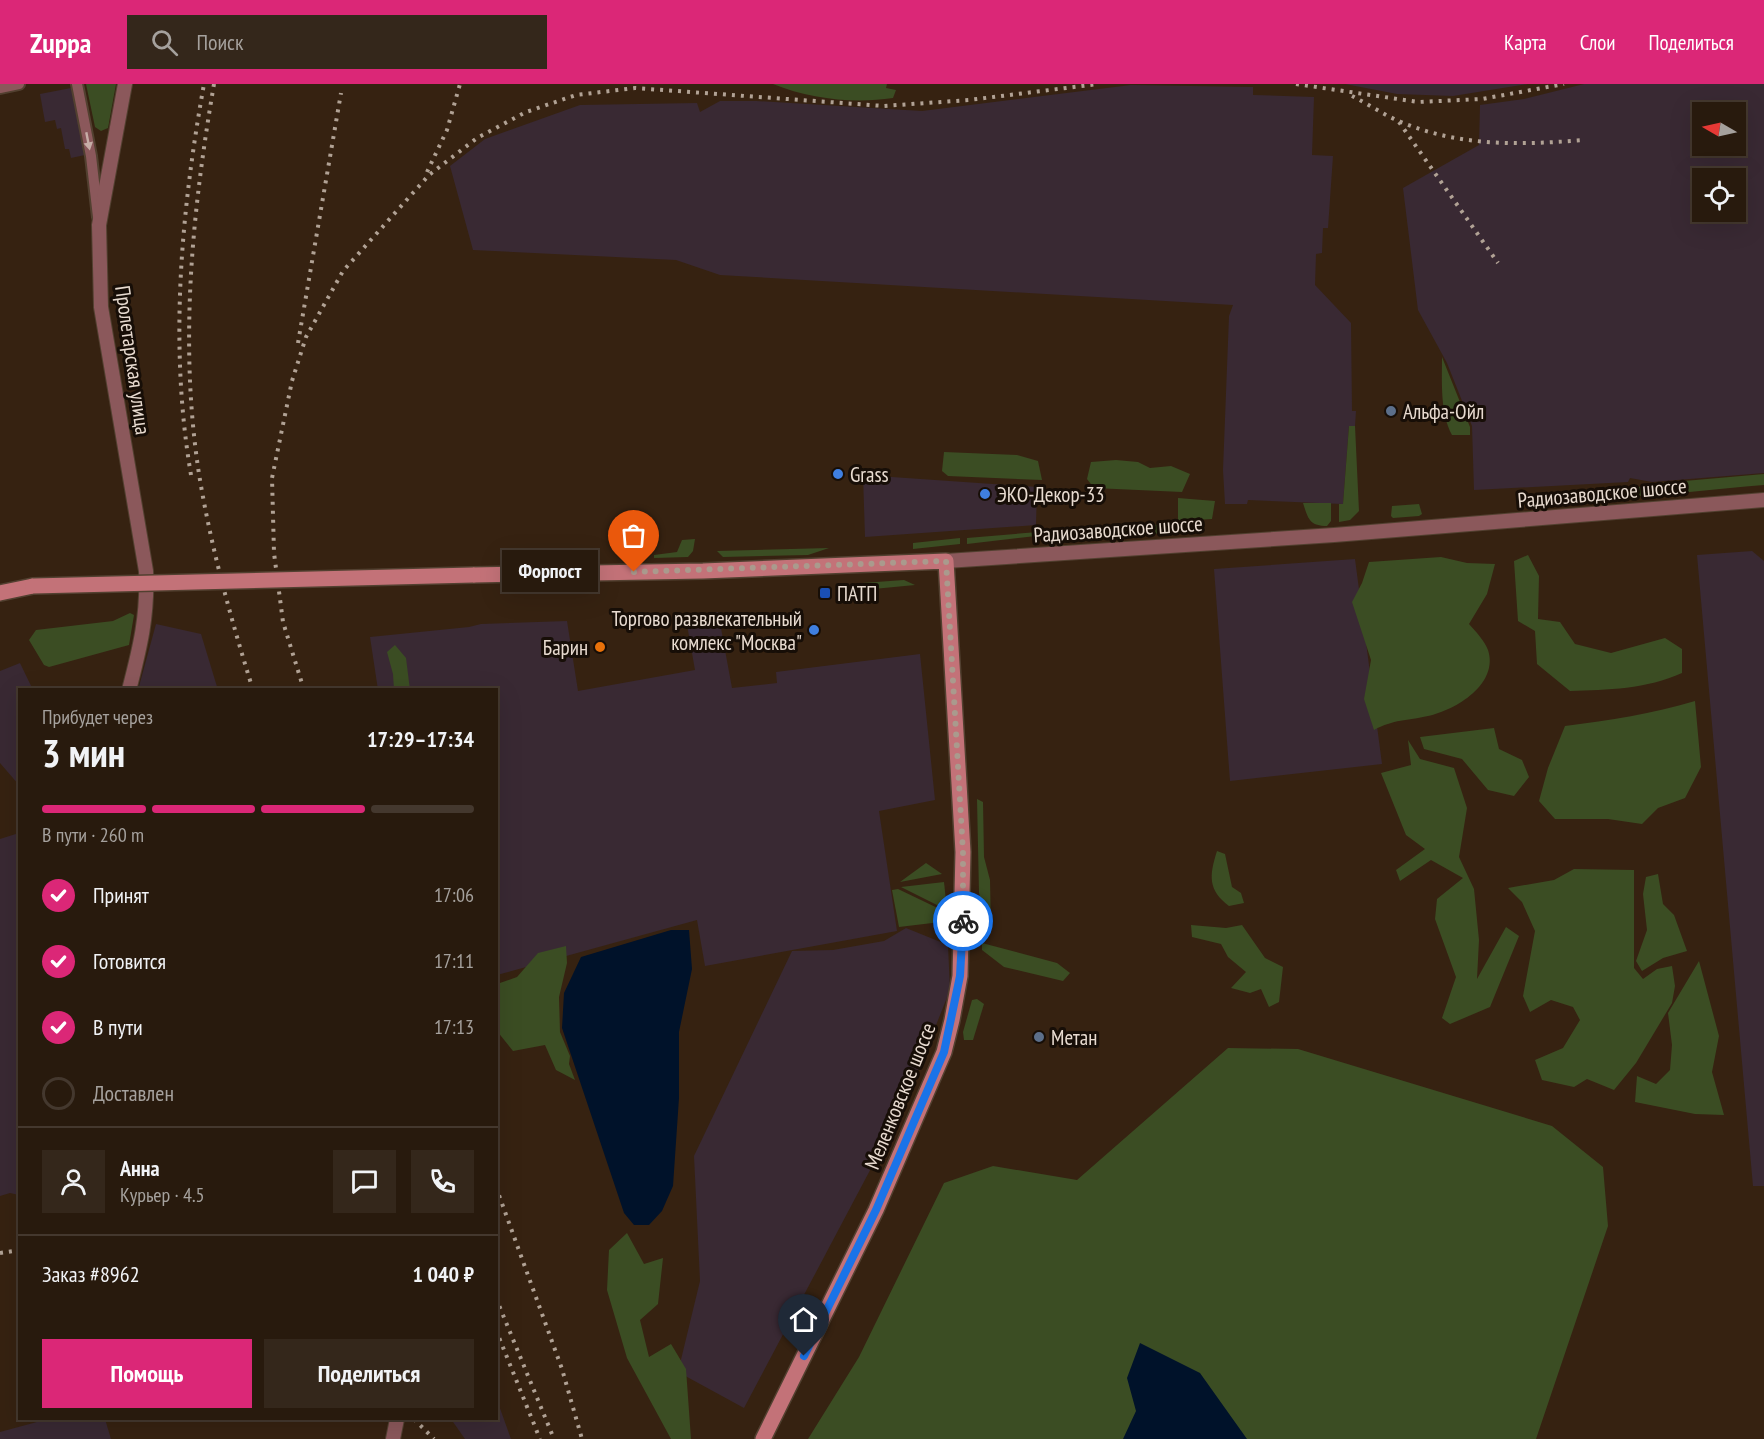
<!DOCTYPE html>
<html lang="ru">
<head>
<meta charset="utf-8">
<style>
	body { margin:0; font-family:"PT Sans Narrow",sans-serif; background:#34271b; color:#f1f3f6; height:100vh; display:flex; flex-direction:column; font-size:22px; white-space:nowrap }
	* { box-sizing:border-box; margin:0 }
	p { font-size:20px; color:#a5a19d }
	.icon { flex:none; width:33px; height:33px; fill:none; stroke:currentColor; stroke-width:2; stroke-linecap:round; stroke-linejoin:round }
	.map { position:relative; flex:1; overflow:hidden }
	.drawer { position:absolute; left:18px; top:604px; width:480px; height:732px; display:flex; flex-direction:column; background:#281a0d; border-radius:0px; box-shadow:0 6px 24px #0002,0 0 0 2px #44382e }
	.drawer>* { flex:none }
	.needle { width:39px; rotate:279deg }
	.controls { position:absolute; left:1692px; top:18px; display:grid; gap:12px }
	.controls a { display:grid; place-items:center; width:54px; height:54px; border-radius:0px; background:#281a0d; box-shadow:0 6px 24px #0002,0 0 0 2px #44382e; font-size:30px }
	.pin { position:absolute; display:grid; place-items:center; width:51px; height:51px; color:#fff; margin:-62px -26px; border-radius:50% 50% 50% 0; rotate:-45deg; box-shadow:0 0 6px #0007 }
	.pin .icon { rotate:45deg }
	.courier { position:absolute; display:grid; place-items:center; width:60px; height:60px; margin:-30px; border:4px solid #1a73e8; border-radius:50%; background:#fff; color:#222; box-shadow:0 2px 8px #0007 }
	.bubble { position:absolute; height:42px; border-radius:0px; background:#281a0d; box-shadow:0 6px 24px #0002,0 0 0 2px #44382e; font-size:20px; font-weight:700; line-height:42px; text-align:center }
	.head em { font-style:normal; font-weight:700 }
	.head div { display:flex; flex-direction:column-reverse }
	.head { display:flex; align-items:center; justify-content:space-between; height:102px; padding:0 24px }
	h1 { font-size:39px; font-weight:700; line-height:45px }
	.bar { display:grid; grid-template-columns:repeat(4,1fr); gap:9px 6px; align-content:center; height:72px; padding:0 24px }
	.bar i { height:8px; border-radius:4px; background:#44382e }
	.bar .on { background:#db2777 }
	.bar p { grid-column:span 4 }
	.line { display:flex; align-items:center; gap:15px; padding:0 24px; border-top:2px solid #44382e }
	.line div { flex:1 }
	.round { display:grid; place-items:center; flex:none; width:63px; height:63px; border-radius:0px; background:#34271b }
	ol { padding:0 24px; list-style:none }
	li { display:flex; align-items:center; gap:18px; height:66px }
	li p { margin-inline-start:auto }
	li .icon { padding:6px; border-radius:50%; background:#db2777; color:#fff; stroke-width:4 }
	li:last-child { color:#a5a19d }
	li i { width:33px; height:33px; border:3px solid #44382e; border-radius:50% }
	.primary-button { display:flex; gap:12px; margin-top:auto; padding:12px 24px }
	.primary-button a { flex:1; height:69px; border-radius:0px; background:#db2777; color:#fff; font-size:24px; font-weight:700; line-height:69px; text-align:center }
	.primary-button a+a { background:#34271b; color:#f1f3f6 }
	header { display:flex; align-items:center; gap:36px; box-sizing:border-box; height:84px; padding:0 30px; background:#db2777; color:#fff }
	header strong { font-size:28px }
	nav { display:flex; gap:33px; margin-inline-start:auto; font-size:21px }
	.search { width:420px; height:54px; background:#34271b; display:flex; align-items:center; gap:15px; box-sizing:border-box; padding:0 21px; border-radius:0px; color:#a5a19d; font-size:22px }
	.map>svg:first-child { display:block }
</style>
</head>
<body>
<header>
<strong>Zuppa</strong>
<div class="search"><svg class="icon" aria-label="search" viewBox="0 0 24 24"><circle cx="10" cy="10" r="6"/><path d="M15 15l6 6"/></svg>Поиск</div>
<nav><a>Карта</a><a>Слои</a><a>Поделиться</a></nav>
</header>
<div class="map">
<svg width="1764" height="1355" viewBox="0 0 1764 1355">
	<rect width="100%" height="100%" fill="#362211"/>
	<g fill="#392933" fill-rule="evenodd">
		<path d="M1345,0H1528L1453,12L1397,10Z"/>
		<path d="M1584,0H1764V389L1652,398L1630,394L1628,398L1474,406L1472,342L1447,279L1418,226L1403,104L1479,61L1480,21L1524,15ZM1702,28H1736V62H1702ZM1702,94H1736V128H1702Z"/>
		<path d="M1131,1L1253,3V11L1314,13L1312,71L1333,72L1328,144H1323L1322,169L1316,170L1315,201L1351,239L1352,327H1356L1355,342H1349L1343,420L1248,416L1247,420H1225L1223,386L1229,232L1233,221L720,191L676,176L473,166L450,82L485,55L580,21L697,19L700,28L720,17H756L922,27Z"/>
		<path d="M71,4L85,71L71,74L69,65H65L61,44L57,45L55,36L45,38L40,10Z"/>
		<path d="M863,391L1037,403L1036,441L865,453Z"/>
		<path d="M1752,467L1764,477V1102H1753L1697,471Z"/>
		<path d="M1355,475L1382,680L1230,697L1214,485Z"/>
		<path d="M718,528L732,604L777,599L776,588L920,570L935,716L879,727L897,847L705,882L697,836L497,891L496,606H378L370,553L469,543L481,540L567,537L578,607L695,586L686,535L693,531Z"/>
		<path d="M156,540L201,550L218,606H138Z"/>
		<path d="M20,579L33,606H20L19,701L0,679V587Z"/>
		<path d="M19,749V1111L10,1109L0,1112V755Z"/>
		<path d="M906,844L948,861L950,906L903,1024L744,1324L678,1288L700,1197L694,1072L792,867L833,866L884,857Z"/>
		<path d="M497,1316L511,1355H465L451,1335H496Z"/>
		<path d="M48,1335H105L111,1355H0V1348Z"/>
	</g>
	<g fill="#3b4d23">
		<path d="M86,0H116L108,44L101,47L95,43Z"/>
		<path d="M773,0H887L886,4L896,6L893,14C854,20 810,15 773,0Z"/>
		<path d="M1442,273L1470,343V351H1452C1440,329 1442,298 1442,273Z"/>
		<path d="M1349,342H1355L1359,427L1350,436L1339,438V420H1343Z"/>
		<path d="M944,368L1017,371L1038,377L1042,396L948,392L942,387Z"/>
		<path d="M1116,376L1138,378L1150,384L1171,382L1190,390L1182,408L1094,404L1087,395L1091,378Z"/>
		<path d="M1764,390V401C1715,405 1669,411 1620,413V408L1650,400Z"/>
		<path d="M1178,414L1215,417L1212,435L1178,437Z"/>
		<path d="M1303,419H1331V437L1327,442C1309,442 1308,434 1303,419Z"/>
		<path d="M1419,420L1422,430L1419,432L1393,434L1391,432L1392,422Z"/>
		<path d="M1177,440V448L1095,454L1092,443Z"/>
		<path d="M1038,448L1036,452L967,460V454Z"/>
		<path d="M960,454V460L913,465V459Z"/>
		<path d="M695,455L693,467L688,473L654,474V471L677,468L682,456Z"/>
		<path d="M829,464L808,471L723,473L717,467Z"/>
		<path d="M1528,471L1539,492L1538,535L1560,538L1575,560L1611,569L1665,554L1682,565V589C1647,605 1607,606 1570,607L1537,580L1535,547L1518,537L1514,477Z"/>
		<path d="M1441,473L1467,479L1495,480L1487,510L1469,540C1476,548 1484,556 1488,566C1499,600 1456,626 1428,632C1407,637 1394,635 1374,646L1364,615L1371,576L1352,518L1362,499L1369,478Z"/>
		<path d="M904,496L915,501L863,506L862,499Z"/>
		<path d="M130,529L134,531L129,561L49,583L44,581L29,556L36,546L113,537Z"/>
		<path d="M395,561L406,574L410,606H394L393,590L387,568Z"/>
		<path d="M1695,617L1701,683L1685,714L1658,724L1642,740L1608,735H1555L1539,717L1548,684L1565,642C1610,636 1652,630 1695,617Z"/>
		<path d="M1494,644L1499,665L1522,676L1529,693L1514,712L1488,706L1462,675L1424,665L1420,653Z"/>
		<path d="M1408,656L1420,675L1454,684L1467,724L1459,773L1474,805L1479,856L1477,895L1506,843L1519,852L1490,923L1450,940L1442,934L1456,893L1435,835L1437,815L1463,794L1431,776L1400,797L1396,786L1425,765L1406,751L1381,689L1411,681Z"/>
		<path d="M977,715L983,718L984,773L990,796L991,845L979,847L983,823L979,809Z"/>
		<path d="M1217,767L1225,770L1232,803L1241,809L1244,819L1229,822C1208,806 1209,792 1217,767Z"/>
		<path d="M926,779L942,790L900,798Z"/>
		<path d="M1574,785L1634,786V884L1643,895L1657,885L1672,882L1675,902L1672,919L1636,979L1614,1006L1587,995L1574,1003L1542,996L1535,976L1563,964L1580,936L1573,923L1551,916L1530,928L1523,912L1535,847L1522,818L1508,804L1554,796Z"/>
		<path d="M1658,790L1663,820L1674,831L1687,867L1663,874L1642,887L1636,877L1647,846L1643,810L1646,793Z"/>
		<path d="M944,798L947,826L901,803Z"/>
		<path d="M898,805L948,829L949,837L899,843L892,806Z"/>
		<path d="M1191,841L1226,844L1242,841L1265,874L1283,883L1279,918L1269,923L1261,905L1250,909L1231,904L1246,888L1228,873L1221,860L1192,853Z"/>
		<path d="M982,859L1057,879L1070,889L1063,897L1004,883L982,866Z"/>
		<path d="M566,862L567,879L559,913L560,948L570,972L569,980L575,996L556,986L545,961L513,967L497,947V900L517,893L538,869Z"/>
		<path d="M1699,877L1719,952L1712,988L1724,1031L1695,1030L1635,1018L1637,992L1656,1000L1670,986L1672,961L1668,929Z"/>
		<path d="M977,915L984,920L973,956H964L963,948L972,916Z"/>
		<path d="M1228,964L1298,965L1552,1042L1603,1083L1608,1142L1536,1355H808L859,1273L944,1099L993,1082L1077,1096Z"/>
		<path d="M627,1149L644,1180L663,1174L658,1220L640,1236L649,1273L671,1260L686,1285L691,1355H671L627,1274L607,1206L609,1166Z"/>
	</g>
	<g fill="#00122a">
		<path d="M671,846H689L692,885L679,948V1014L673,1102L662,1127L649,1141H634L624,1129L562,944L564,909L581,873Z"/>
		<path d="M1140,1259L1200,1289L1247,1355H1123L1136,1327L1127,1294Z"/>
	</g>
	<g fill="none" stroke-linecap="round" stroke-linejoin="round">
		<g stroke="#524030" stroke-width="14">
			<g id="minor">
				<path d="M77,0L91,72L98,133"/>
				<path d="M0,4L19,0"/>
			</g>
		</g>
		<g stroke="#524030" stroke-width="16">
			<g id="tertiary">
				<path d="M125,0L99,141L101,223L146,487C148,531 140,564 129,606"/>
				<path d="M946,477L1334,451L1764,416"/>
				<path d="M393,1355L397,1335"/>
			</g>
		</g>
		<g stroke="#524030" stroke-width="18">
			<g id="secondary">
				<path d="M473,491L703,487L946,477L963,768L960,892L952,936L944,968L876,1126L763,1355"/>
				<path d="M0,509L33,502"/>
			</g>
		</g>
		<use href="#minor" stroke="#8b585b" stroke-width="10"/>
		<use href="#tertiary" stroke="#8b585b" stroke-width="14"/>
		<use href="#secondary" stroke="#c37278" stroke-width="15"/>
		<g stroke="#b1a295" stroke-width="4" stroke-dasharray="3 6" stroke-linecap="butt">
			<path d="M214,0C192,129 179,260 199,390C211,464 231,535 253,606"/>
			<path d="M1296,0L1418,18L1482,15L1564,0"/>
			<path d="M1352,12C1368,20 1384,31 1401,38C1460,63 1522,61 1584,56"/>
			<path d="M1399,38L1498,179"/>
			<path d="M427,88L447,46L460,0"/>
			<path d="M298,259L341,9"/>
			<path d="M191,391C169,262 181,128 204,0"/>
			<path d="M304,606L283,538L274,469L272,394L292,297L306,253L343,187L429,91L477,54L526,28L576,11L635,4L884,22L969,16L1098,0"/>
			<path d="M496,1103L562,1285L582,1355"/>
			<path d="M0,1169L20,1166"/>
			<path d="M496,1214L554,1355"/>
			<path d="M496,1246L540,1355"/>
			<path d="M414,1335L434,1355"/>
		</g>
		<g stroke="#524030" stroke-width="18" stroke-linecap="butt">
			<path id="secondary-bridge" d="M33,502L473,491"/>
		</g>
		<use href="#secondary-bridge" stroke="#c37278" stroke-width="15"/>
	</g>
	<defs><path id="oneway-solid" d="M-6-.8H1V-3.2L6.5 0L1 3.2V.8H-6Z" transform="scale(1.5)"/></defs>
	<use fill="#c7ada7" href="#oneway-solid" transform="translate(88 57) rotate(79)"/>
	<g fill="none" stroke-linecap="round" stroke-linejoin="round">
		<path stroke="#aa9a8d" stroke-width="6" stroke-dasharray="0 10.8" d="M634,488L946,477L963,768V837"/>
		<path stroke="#1a73e8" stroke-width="8" d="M804,1272L876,1126L944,968L960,892L963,837"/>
	</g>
	<g fill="#5c6f8a" stroke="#170e07" stroke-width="2">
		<circle cx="1391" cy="327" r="6"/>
		<circle cx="1039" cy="953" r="6"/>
	</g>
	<g fill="#3f7fe0" stroke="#170e07" stroke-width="2">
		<circle cx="838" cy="390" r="6"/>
		<circle cx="985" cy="410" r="6"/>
		<circle cx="814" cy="546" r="6"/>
	</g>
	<rect fill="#1a4fb4" stroke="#170e07" stroke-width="2" x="819" y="503" width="12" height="12" rx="3"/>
	<circle fill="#e8710a" stroke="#170e07" stroke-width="2" cx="600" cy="563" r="6"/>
	<g text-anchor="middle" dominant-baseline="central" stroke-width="6" stroke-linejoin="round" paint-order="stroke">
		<g font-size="21" fill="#e8dbd0" stroke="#170e07">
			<text transform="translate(133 276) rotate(82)">Пролетарская улица</text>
			<text transform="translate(1602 409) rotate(-5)">Радиозаводское шоссе</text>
			<text transform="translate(1118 445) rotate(-4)">Радиозаводское шоссе</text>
			<text transform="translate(900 1012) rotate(-68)">Меленковское шоссе</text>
		</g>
		<g font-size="21" fill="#e8dbd0" stroke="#170e07" text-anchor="start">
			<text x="1403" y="327">Альфа-Ойл</text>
			<text x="850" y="390">Grass</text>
			<text x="997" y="410">ЭКО-Декор-33</text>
			<text x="837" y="509">ПАТП</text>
			<text x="802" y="534" text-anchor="end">Торгово развлекательный<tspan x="802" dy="24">комлекс "Москва"</tspan></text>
			<text x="588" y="563" text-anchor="end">Барин</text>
			<text x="1051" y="953">Метан</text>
		</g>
	</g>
</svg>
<div class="controls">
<a><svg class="needle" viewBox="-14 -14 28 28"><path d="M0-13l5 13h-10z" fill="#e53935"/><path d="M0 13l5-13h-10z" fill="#a5a19d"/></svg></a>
<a><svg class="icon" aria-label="locate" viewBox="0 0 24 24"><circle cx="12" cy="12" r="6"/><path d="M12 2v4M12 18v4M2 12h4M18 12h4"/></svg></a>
</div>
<div class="pin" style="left:634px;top:488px;background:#ea580c"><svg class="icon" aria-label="bag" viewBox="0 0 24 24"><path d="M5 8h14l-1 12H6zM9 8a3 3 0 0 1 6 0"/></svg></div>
<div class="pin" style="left:804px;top:1272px;background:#1f2937"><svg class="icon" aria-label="home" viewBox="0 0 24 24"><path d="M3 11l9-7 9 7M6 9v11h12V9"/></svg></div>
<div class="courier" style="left:963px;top:837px"><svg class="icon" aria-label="bike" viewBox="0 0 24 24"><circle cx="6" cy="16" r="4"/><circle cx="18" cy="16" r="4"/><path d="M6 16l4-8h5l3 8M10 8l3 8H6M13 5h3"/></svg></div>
<div class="bubble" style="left:502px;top:466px;width:96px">Форпост</div>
<section class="drawer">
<div class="head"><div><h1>3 мин</h1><p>Прибудет через</p></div><em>17:29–17:34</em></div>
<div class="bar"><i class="on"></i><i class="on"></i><i class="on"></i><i></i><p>В пути · 260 m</p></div>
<ol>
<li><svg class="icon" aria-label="check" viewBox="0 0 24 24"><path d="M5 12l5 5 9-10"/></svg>Принят<p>17:06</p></li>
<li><svg class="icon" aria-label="check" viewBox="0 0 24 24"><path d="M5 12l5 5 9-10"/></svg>Готовится<p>17:11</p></li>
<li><svg class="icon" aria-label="check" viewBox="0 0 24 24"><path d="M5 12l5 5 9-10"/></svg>В пути<p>17:13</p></li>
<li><i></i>Доставлен</li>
</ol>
<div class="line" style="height:108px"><a class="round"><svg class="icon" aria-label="person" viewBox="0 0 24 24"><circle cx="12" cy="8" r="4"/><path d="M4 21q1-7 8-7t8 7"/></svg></a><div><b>Анна</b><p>Курьер · 4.5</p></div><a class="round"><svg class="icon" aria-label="chat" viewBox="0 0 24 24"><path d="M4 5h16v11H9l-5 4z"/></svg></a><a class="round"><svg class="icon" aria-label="phone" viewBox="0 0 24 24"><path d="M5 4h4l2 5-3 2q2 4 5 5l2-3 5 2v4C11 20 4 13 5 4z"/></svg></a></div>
<div class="line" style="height:78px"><div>Заказ #8962</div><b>1 040 ₽</b></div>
<div class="primary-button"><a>Помощь</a><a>Поделиться</a></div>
</section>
</div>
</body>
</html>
